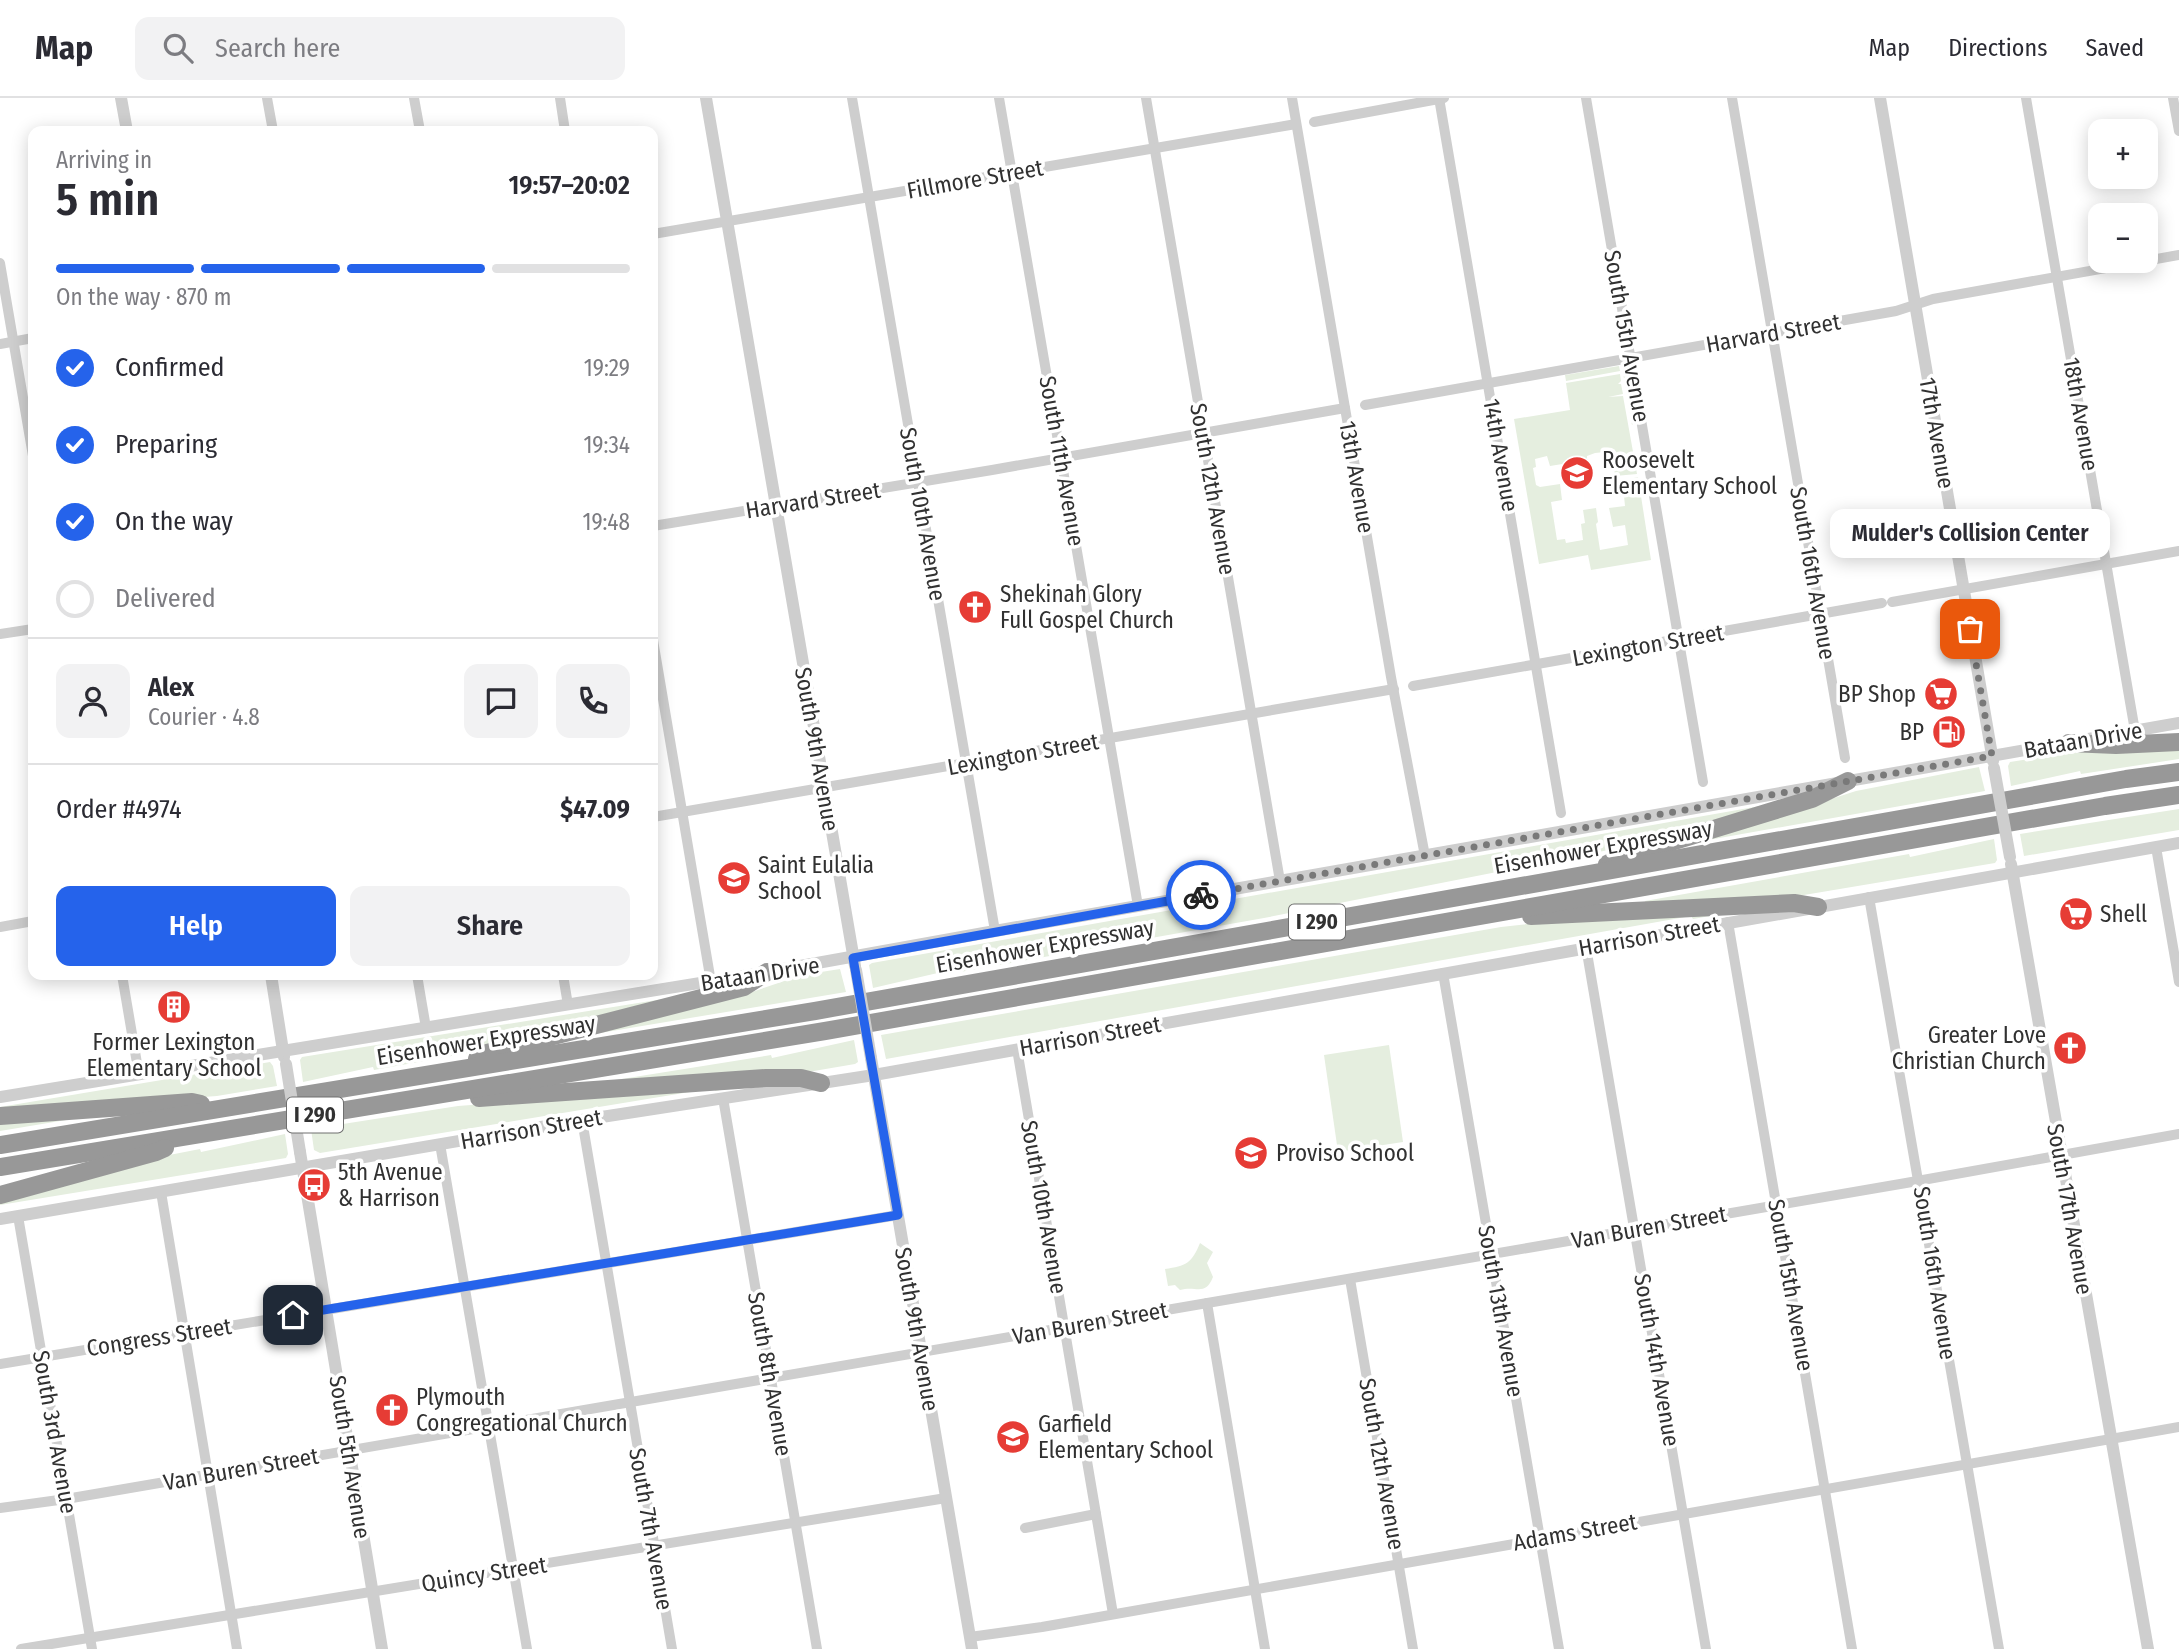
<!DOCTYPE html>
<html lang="en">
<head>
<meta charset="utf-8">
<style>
	body { margin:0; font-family:"Fira Sans Condensed",sans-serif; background:#f2f2f3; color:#2b2b33; height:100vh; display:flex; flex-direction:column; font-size:26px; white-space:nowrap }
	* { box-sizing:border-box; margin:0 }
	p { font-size:23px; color:#7c7c81 }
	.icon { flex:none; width:38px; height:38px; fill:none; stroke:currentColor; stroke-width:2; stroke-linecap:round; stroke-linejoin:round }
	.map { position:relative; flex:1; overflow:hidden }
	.sheet { position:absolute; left:28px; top:28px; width:630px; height:854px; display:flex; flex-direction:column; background:#fff; border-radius:14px; box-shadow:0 4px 18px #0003 }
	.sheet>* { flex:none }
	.tools { position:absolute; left:2088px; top:21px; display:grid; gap:14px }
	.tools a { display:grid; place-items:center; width:70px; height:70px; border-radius:14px; background:#fff; box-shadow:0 4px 18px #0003; font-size:35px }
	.pin { position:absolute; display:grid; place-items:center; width:60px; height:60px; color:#fff; margin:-30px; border-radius:14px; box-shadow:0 4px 10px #0006 }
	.courier { position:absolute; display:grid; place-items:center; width:70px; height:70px; margin:-35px; border:5px solid #2563eb; border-radius:50%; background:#fff; color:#222; box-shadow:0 2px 9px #0007 }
	.bubble { position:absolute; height:49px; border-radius:14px; background:#fff; box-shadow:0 4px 18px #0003; font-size:23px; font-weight:600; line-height:49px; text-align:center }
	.summary em { font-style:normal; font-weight:600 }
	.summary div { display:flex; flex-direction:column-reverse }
	.summary { display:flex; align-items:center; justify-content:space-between; height:119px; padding:0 28px }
	h1 { font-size:46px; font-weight:600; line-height:52px }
	.bar { display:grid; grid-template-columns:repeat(4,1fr); gap:10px 7px; align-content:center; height:84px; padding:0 28px }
	.bar i { height:9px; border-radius:5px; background:#e1e1e2 }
	.bar .on { background:#2563eb }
	.bar p { grid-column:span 4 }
	.line { display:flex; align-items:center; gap:18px; padding:0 28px; border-top:2px solid #e1e1e2 }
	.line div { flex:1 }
	.round { display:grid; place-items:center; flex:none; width:74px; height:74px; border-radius:14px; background:#f2f2f3 }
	ol { padding:0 28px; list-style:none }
	li { display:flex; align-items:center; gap:21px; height:77px }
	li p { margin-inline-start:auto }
	li .icon { padding:7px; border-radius:50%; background:#2563eb; color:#fff; stroke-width:4 }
	li:last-child { color:#7c7c81 }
	li i { width:38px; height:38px; border:4px solid #e1e1e2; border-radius:50% }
	.cta { display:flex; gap:14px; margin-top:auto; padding:14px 28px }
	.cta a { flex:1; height:80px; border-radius:14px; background:#2563eb; color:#fff; font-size:28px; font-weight:600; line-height:80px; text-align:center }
	.cta a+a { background:#f2f2f3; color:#2b2b33 }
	header { display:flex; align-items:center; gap:42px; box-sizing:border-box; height:98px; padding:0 35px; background:#fff; border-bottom:2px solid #e1e1e2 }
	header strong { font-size:33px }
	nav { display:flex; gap:38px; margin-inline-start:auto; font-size:24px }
	.search { width:490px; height:63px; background:#f2f2f3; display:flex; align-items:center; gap:18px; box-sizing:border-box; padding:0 24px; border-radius:14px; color:#7c7c81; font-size:26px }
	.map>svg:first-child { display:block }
</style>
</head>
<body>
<header>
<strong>Map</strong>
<div class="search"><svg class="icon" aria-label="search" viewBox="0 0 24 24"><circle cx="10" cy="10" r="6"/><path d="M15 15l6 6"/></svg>Search here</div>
<nav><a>Map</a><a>Directions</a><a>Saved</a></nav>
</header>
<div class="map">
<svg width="2179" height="1551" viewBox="0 0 2179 1551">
	<rect width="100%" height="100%" fill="#fff"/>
	<g fill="#e5eedf">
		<path d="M1619,268L1620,273L1566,283L1565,277Z"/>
		<path d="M1622,269L1628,273L1636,321L1632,327Z"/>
		<path d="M1620,276L1621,283L1618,286H1621L1623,296L1608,299L1623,298L1637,376L1615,378L1613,364L1617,363L1615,353L1595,355L1587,358V362L1550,368L1547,358L1535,361L1536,369L1533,370L1536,387L1540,389L1560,386L1562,402L1551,404L1557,442L1565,441L1566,445L1583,442L1581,426L1585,425L1583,412L1596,410L1598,424L1596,426L1600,452L1628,447L1625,427L1613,429L1609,410L1625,408L1624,398L1618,399L1616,384L1638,379L1651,462L1591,472L1588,457L1539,466L1514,321L1570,312L1566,285Z"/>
		<path d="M2179,648V661L2081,676L2080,673L2011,688L2008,668L2010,664L2067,655Z"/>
		<path d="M1979,669L1985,693L1697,744L1856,693Z"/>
		<path d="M1809,696L1674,739L1264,820L943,877L942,874L873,890L869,867L872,865L1777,705V702Z"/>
		<path d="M2179,711V732L2024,758L2020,736Z"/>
		<path d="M1994,741L1997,762L1995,765L1792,799L1646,808L1645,803L1909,756L1910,759Z"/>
		<path d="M1744,812L1693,821L1691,818L886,961L881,937L1501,829L1562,822Z"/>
		<path d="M840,871L846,894L582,938L746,896L802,877Z"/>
		<path d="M719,892L468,955L374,972L373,969L303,984L300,962L302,959Z"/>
		<path d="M854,942L858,964L855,966L808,974L603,984L771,957L772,960Z"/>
		<path d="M1389,947L1403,1044L1338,1054L1324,957Z"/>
		<path d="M270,964L273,968L277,988L217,998L0,1014V1009Z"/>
		<path d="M757,985L715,993L714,990L320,1055L314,1052L311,1031L458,1008Z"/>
		<path d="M78,1020L0,1033V1023Z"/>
		<path d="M285,1036L288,1056L286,1060L0,1107V1103L154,1060L200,1051L201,1054Z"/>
		<path d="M1200,1145L1213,1154L1207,1165L1213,1179C1205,1199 1196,1187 1180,1192L1175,1187L1168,1188L1165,1171C1186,1168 1192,1165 1200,1145Z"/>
	</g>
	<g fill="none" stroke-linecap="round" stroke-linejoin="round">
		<g stroke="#cecece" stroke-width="10">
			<path d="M267,0L273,33"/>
			<path d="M414,0L420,33"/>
			<path d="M560,0L565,33"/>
			<path d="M852,0L995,833"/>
			<path d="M999,0L1138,808"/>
			<path d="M1146,0L1280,783"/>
			<path d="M1292,0L1391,579L1425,758"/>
			<path d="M1439,0L1561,715"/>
			<path d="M1586,0L1703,684"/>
			<path d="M1732,0L1845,660"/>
			<path d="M2026,0L2135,633"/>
			<path d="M2173,0L2179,33"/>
			<path d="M1314,24L1444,0"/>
			<path d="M653,136L1296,26"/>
			<path d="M0,165L33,358"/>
			<path d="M0,246L33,240"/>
			<path d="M1365,307L1896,213L1933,201L2179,157"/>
			<path d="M653,428L992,372L1345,310"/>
			<path d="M1892,504L2179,453"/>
			<path d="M0,536L33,531"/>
			<path d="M653,542L711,884"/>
			<path d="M1413,588L1882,505"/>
			<path d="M653,719L1394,591"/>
			<path d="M2156,749L2179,884"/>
			<path d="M1869,799L1999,1551"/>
			<path d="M1728,824L1852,1551"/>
			<path d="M0,829L33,823"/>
			<path d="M1586,849L1706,1551"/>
			<path d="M1443,875L1559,1551"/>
			<path d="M122,877L139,977"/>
			<path d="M417,877L426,930"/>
			<path d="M563,877L568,907"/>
			<path d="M1017,951L1113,1516"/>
			<path d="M723,1000L817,1551"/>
			<path d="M582,1022L672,1551"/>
			<path d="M440,1046L527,1551"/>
			<path d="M161,1094L237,1551"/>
			<path d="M18,1118L92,1551"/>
			<path d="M1350,1181L1413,1551"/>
			<path d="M1207,1205L1265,1551"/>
			<path d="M0,1266L898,1117"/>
			<path d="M0,1410L66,1401L1906,1085L2179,1036"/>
			<path d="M1025,1430L1096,1416"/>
			<path d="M970,1539L1042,1529L2179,1329"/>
			<path d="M21,1551L946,1400"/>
		</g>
		<g stroke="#cecece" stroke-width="12">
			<path d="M121,0L127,33"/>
			<path d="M706,0L855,868"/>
			<path d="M1880,0L1993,663"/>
			<path d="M2011,766L2148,1551"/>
			<path d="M271,877L284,959"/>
			<path d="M871,960L972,1551"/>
			<path d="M0,999L767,874L995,833L2179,625"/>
			<path d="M300,1054L382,1551"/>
			<path d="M0,1121L582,1022L874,977L2179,745"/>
		</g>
		<g stroke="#989898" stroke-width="18">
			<path d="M2069,645L2116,647L2179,644"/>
			<path d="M1607,766L1619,760L1812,701L1848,683"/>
			<path d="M1531,818L1794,805L1818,809"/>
			<path d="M477,961L487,955L744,889L767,874"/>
			<path d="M479,1000L766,980H801L821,985"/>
			<path d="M0,1018L192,1004L201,1006"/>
			<path d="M0,1047L815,913L2126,681L2179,674"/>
			<path d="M0,1069L825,933L2105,708L2179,697"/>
			<path d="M0,1097L156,1054L165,1050"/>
		</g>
		<g stroke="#cecece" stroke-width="12">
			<path d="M1994,670L2010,759"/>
			<path d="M856,872L871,960"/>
			<path d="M286,966L300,1054"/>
		</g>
	</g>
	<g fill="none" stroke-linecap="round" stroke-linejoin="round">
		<path stroke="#797979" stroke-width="7" stroke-dasharray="0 12.6" d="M1201,797L1992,658L1970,531"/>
		<path stroke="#2563eb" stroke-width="9" d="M293,1217L898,1117L853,860L1201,797"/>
	</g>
	<defs>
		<g id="school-disc" transform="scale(1.75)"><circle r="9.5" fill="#e63c35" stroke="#fff"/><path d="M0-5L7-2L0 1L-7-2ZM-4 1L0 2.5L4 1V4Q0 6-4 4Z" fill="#fff"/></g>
		<g id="church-disc" transform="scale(1.75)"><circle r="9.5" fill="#e63c35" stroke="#fff"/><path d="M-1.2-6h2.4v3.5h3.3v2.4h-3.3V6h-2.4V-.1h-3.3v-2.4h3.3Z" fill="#fff"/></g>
		<g id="supermarket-disc" transform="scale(1.75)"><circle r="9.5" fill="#e63c35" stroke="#fff"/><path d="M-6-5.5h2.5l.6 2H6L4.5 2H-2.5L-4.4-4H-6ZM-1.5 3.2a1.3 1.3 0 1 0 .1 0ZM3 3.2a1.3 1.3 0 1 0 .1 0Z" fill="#fff"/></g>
		<g id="fuel-disc" transform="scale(1.75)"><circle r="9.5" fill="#e63c35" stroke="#fff"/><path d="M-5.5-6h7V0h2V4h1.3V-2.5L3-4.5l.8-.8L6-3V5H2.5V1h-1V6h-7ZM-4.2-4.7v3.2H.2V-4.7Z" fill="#fff"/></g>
		<g id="building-disc" transform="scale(1.75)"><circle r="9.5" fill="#e63c35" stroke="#fff"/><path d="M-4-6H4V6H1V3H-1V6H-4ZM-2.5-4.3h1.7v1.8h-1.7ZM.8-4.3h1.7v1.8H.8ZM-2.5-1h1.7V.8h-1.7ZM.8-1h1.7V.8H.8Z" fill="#fff"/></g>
		<g id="bus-disc" transform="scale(1.75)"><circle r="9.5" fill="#e63c35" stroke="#fff"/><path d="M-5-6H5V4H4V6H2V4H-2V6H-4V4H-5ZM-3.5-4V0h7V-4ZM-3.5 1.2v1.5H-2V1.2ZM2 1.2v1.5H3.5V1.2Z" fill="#fff"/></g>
	</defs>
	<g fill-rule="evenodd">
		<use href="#school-disc" x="1577" y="375"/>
		<use href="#church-disc" x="975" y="509"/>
		<use href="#supermarket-disc" x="1941" y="596"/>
		<use href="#fuel-disc" x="1949" y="634"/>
		<use href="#school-disc" x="734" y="780"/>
		<use href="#supermarket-disc" x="2076" y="816"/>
		<use href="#building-disc" x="174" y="909"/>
		<use href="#church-disc" x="2070" y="950"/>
		<use href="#school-disc" x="1251" y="1055"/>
		<use href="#bus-disc" x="314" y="1087"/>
		<use href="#church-disc" x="392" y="1312"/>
		<use href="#school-disc" x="1013" y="1339"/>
	</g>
	<g text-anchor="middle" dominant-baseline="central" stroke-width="7" stroke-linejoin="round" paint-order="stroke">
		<g fill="#fff" stroke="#6f6f6f" stroke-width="2">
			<rect x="1289" y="806.5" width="56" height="35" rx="5"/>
			<rect x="287" y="999.5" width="56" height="35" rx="5"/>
		</g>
		<g font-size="21" font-weight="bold" fill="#313131">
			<text x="1317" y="824">I 290</text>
			<text x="315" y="1017">I 290</text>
		</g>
		<g font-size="23" fill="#313131" stroke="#fff">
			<text transform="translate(975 81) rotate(-10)">Fillmore Street</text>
			<text transform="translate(1773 235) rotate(-10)">Harvard Street</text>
			<text transform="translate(1627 238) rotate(80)">South 15th Avenue</text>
			<text transform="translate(2081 316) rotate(80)">18th Avenue</text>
			<text transform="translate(1937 335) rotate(80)">17th Avenue</text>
			<text transform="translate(1501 357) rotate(80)">14th Avenue</text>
			<text transform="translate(1062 363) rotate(80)">South 11th Avenue</text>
			<text transform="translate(1357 379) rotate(80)">13th Avenue</text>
			<text transform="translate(1213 391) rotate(80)">South 12th Avenue</text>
			<text transform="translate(813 402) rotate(-9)">Harvard Street</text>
			<text transform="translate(923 416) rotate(80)">South 10th Avenue</text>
			<text transform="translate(1813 475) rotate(80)">South 16th Avenue</text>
			<text transform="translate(1648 547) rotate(-10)">Lexington Street</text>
			<text transform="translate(2083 642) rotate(-10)">Bataan Drive</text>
			<text transform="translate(817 651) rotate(80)">South 9th Avenue</text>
			<text transform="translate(1023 656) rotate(-10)">Lexington Street</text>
			<text transform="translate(1603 749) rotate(-10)">Eisenhower Expressway</text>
			<text transform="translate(1649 838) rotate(-10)">Harrison Street</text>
			<text transform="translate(1045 848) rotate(-10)">Eisenhower Expressway</text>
			<text transform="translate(760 876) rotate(-9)">Bataan Drive</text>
			<text transform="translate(1090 938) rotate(-10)">Harrison Street</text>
			<text transform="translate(486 942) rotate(-9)">Eisenhower Expressway</text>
			<text transform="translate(531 1031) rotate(-10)">Harrison Street</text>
			<text transform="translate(1044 1109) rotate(80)">South 10th Avenue</text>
			<text transform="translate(2070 1111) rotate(80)">South 17th Avenue</text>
			<text transform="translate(1649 1129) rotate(-10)">Van Buren Street</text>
			<text transform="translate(1935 1175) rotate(81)">South 16th Avenue</text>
			<text transform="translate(1791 1187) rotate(80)">South 15th Avenue</text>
			<text transform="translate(1501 1213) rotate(80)">South 13th Avenue</text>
			<text transform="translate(1090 1225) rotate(-10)">Van Buren Street</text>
			<text transform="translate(917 1231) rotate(80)">South 9th Avenue</text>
			<text transform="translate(159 1239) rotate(-9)">Congress Street</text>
			<text transform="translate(1657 1262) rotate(80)">South 14th Avenue</text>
			<text transform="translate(770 1276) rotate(80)">South 8th Avenue</text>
			<text transform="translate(55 1334) rotate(80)">South 3rd Avenue</text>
			<text transform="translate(350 1359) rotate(81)">South 5th Avenue</text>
			<text transform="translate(1382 1366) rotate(80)">South 12th Avenue</text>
			<text transform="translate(241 1371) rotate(-10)">Van Buren Street</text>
			<text transform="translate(651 1431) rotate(80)">South 7th Avenue</text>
			<text transform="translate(1575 1434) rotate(-10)">Adams Street</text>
			<text transform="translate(484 1476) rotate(-9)">Quincy Street</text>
		</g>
		<g font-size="23" fill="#313131" stroke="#fff" text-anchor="start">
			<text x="1602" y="362">Roosevelt<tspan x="1602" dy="26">Elementary School</tspan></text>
			<text x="1000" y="496">Shekinah Glory<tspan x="1000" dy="26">Full Gospel Church</tspan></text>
			<text x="1916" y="596" text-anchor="end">BP Shop</text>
			<text x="1924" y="634" text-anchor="end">BP</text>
			<text x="758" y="767">Saint Eulalia<tspan x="758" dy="26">School</tspan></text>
			<text x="2100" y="816">Shell</text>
			<text x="2046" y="937" text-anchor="end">Greater Love<tspan x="2046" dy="26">Christian Church</tspan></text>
			<text x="174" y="944" text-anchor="middle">Former Lexington<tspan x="174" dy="26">Elementary School</tspan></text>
			<text x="1276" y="1055">Proviso School</text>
			<text x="338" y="1074">5th Avenue<tspan x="338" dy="26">&amp; Harrison</tspan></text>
			<text x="416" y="1299">Plymouth<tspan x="416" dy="26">Congregational Church</tspan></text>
			<text x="1038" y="1326">Garfield<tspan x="1038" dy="26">Elementary School</tspan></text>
		</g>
	</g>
</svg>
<div class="tools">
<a>+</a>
<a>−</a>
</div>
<div class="pin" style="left:1970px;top:531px;background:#ea580c"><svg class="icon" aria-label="bag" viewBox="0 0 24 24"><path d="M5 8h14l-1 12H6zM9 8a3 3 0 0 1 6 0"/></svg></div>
<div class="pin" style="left:293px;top:1217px;background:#1f2937"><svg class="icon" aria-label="home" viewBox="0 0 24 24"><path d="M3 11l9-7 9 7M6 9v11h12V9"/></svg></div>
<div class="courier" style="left:1201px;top:797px"><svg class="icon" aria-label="bike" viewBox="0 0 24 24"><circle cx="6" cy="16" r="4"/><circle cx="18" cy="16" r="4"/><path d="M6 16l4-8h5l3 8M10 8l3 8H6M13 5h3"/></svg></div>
<div class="bubble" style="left:1830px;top:411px;width:280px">Mulder's Collision Center</div>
<section class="sheet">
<div class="summary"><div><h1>5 min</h1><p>Arriving in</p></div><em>19:57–20:02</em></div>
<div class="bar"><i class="on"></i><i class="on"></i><i class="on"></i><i></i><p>On the way · 870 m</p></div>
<ol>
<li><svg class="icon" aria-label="check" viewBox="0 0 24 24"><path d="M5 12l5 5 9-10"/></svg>Confirmed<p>19:29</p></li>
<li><svg class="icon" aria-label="check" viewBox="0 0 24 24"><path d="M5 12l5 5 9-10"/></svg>Preparing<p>19:34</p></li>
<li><svg class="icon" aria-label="check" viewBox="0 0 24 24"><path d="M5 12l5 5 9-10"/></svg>On the way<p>19:48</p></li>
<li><i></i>Delivered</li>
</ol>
<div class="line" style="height:126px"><a class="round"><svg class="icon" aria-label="person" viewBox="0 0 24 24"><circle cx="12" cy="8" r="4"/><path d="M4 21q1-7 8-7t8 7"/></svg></a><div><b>Alex</b><p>Courier · 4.8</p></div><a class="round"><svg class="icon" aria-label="chat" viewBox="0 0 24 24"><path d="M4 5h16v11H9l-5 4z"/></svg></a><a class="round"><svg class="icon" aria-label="phone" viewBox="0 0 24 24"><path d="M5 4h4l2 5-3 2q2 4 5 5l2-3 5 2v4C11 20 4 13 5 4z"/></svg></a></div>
<div class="line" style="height:91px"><div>Order #4974</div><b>$47.09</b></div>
<div class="cta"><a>Help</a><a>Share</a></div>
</section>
</div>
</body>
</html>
